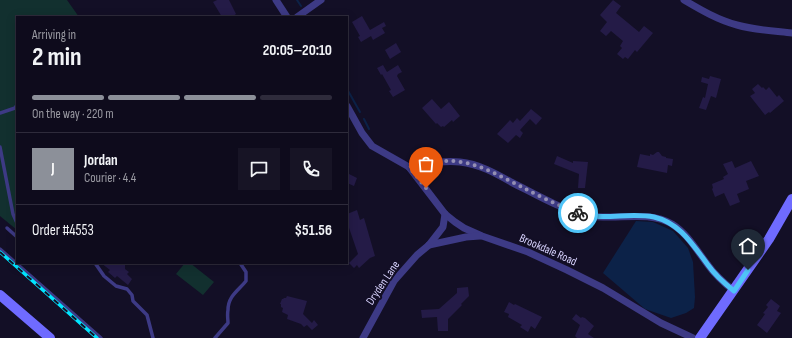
<!DOCTYPE html>
<html lang="en">
<head>
<meta charset="utf-8">
<style>
	body { margin:0; font-family:"Sofia Sans Condensed",sans-serif; background:#171425; color:#f1f3f6; height:100vh; display:flex; flex-direction:column; font-size:15px; white-space:nowrap }
	* { box-sizing:border-box; margin:0 }
	p { font-size:13px; color:#9b9ba3 }
	.icon { flex:none; width:22px; height:22px; fill:none; stroke:currentColor; stroke-width:2; stroke-linecap:round; stroke-linejoin:round }
	.map { position:relative; flex:1; overflow:hidden }
	.sheet { position:absolute; left:16px; top:16px; width:332px; height:248px; display:flex; flex-direction:column; background:#0e0b1c; border-radius:0px; box-shadow:0 2px 10px #0003,0 0 0 1px #2e2b3b }
	.sheet>* { flex:none }
	.pin { position:absolute; display:grid; place-items:center; width:34px; height:34px; color:#fff; margin:-41px -17px; border-radius:50% 50% 50% 0; rotate:-45deg; box-shadow:0 0 4px #0007 }
	.pin .icon { rotate:45deg }
	.courier { position:absolute; display:grid; place-items:center; width:40px; height:40px; margin:-20px; border:3px solid #4fc3f7; border-radius:50%; background:#fff; color:#222; box-shadow:0 1px 5px #0007 }
	.summary em { font-style:normal; font-weight:700 }
	.summary div { display:flex; flex-direction:column-reverse }
	.summary { display:flex; align-items:center; justify-content:space-between; height:68px; padding:0 16px }
	h1 { font-size:26px; font-weight:700; line-height:30px }
	.bar { display:grid; grid-template-columns:repeat(4,1fr); gap:6px 4px; align-content:center; height:48px; padding:0 16px }
	.bar i { height:5px; border-radius:3px; background:#2e2b3b }
	.bar .on { background:#8c9099 }
	.bar p { grid-column:span 4 }
	.line { display:flex; align-items:center; gap:10px; padding:0 16px; border-top:1px solid #2e2b3b }
	.line div { flex:1 }
	.round { display:grid; place-items:center; flex:none; width:42px; height:42px; border-radius:0px; background:#171425 }
	.map>svg:first-child { display:block }
</style>
</head>
<body>
<div class="map">
<svg width="792" height="338" viewBox="0 0 792 338">
	<rect width="100%" height="100%" fill="#130f26"/>
	<g fill="#12302f">
		<path d="M0,0H67L79,17H17V230L0,216Z"/>
		<path d="M185,263H190L214,282L203,295L176,274Z"/>
	</g>
	<path fill="#0c2248" d="M636,221L653,222L673,231L688,248L693,262L695,297L694,308L686,313L671,318L645,309L603,273Z"/>
	<g fill="none" stroke-linecap="round" stroke-linejoin="round">
		<g stroke="#0c2248" stroke-width="2">
			<path d="M297,0L301,6"/>
			<path d="M347,89L360,112"/>
			<path d="M364,119L369,129"/>
		</g>
	</g>
	<g fill="#241b47">
		<path d="M217,0H229L236,14L232,17H222L213,2Z"/>
		<path d="M613,0L621,6L616,13L639,32L644,26L653,33L637,52L635,50L628,59L625,57L623,59L617,54L622,48L620,46L623,41L611,31L606,36L600,31L607,22L600,15Z"/>
		<path d="M362,16L370,30L384,22L386,26L382,28L385,33L373,40L371,36L361,42L358,37L360,36L352,22Z"/>
		<path d="M396,43L401,52L390,59L385,50Z"/>
		<path d="M383,65L387,72L398,65L402,72L398,74L397,76L405,90L393,97L389,91L391,90L382,74L381,75L377,68Z"/>
		<path d="M710,76L721,79L716,98L711,96L706,110L699,108L703,97L705,98L708,84L701,82L702,77L709,79Z"/>
		<path d="M758,84L762,88L763,87L766,90L769,87L777,97L779,95L784,101L770,113L769,112L765,115L750,96L755,93L752,89Z"/>
		<path d="M432,99L441,109L449,102L460,116L453,122L452,120L444,127L443,126L441,127L437,123L436,124L422,108Z"/>
		<path d="M531,109L542,118L536,125L530,119L520,130L523,133L520,138L516,135L508,143L497,134L510,120L513,123L517,118L520,121Z"/>
		<path d="M657,152H659L662,156L666,157V158L673,159L672,166L668,165L667,173L637,167L640,154L650,156V154L653,155Z"/>
		<path d="M557,156L573,163V161L588,162L585,188H578L579,174L554,164Z"/>
		<path d="M732,161L735,168L751,161L759,176L746,181L749,189L737,194L740,202L730,206L724,193L715,197L712,189L713,188L712,184L724,179L723,177L728,174L723,164Z"/>
		<path d="M347,173L357,178L354,186L347,183Z"/>
		<path d="M357,210L360,220L364,218L375,256L370,258L359,268L357,265L354,268L349,263L358,254L347,222V214Z"/>
		<path d="M101,263H125V269L129,272L127,274L132,279L128,285L117,276L115,278L108,272L110,270Z"/>
		<path d="M468,287L469,296L461,304L462,305L448,319V331H438L437,317L422,318L421,310L439,309L457,293V288Z"/>
		<path d="M287,296L307,301L303,314L312,323L314,320L318,325L312,330L307,325L304,327L301,324L287,319L288,315L282,312L283,308L281,307V304H280L282,299H283L284,298H286Z"/>
		<path d="M771,299L780,306L777,311L781,313L767,333L757,325L765,314L763,313L768,307L766,305Z"/>
		<path d="M509,302L514,305L515,304L542,317L535,329L531,326L528,332L520,327L522,325L508,317L509,314L504,312Z"/>
		<path d="M576,314L581,318L582,317L585,318L594,326L588,334L594,338H577L575,336L580,325L572,319Z"/>
	</g>
	<g fill="none" stroke-linecap="round" stroke-linejoin="round">
		<g stroke="#3d3a85" stroke-width="3.5">
			<path d="M0,113L15,108L17,105"/>
			<path d="M0,147L13,214L17,223"/>
			<path d="M7,228L17,237"/>
			<path d="M0,249L101,338"/>
			<path d="M95,263L104,276L116,286L127,289L132,295L133,301L147,315L153,338"/>
			<path d="M215,338L228,323C228,319 227,315 228,310C228,296 238,291 246,281V272L240,263"/>
		</g>
		<g stroke="#3d3a85" stroke-width="7">
			<path d="M276,0L287,17"/>
			<path d="M684,0C701,10 718,20 737,25C755,30 774,31 792,33"/>
			<path d="M297,17L321,0"/>
			<path d="M347,106L362,133L372,146L409,167L445,214L455,222L464,228L482,236L528,252L567,270L603,288L661,323L693,338"/>
			<path d="M409,167C426,164 443,160 460,162C479,164 495,173 511,182C535,194 560,209 586,215C614,222 645,209 672,224C688,234 697,251 708,265C715,275 724,283 734,291"/>
			<path d="M429,245L466,237L480,236"/>
			<path d="M363,338L394,281L417,255L429,245L443,227L445,214"/>
		</g>
		<g stroke="#6f6bff" stroke-width="10">
			<path d="M0,295L50,338"/>
			<path d="M700,338L769,239L792,199"/>
		</g>
		<g stroke="#00e5ff" stroke-width="3.5">
			<path id="rail" d="M0,252L97,338"/>
		</g>
		<use href="#rail" stroke="#130f26" stroke-width="2" stroke-dasharray="6" stroke-linecap="butt"/>
	</g>
	<g fill="none" stroke-linecap="round" stroke-linejoin="round">
		<path stroke="#948fb3" stroke-width="4" stroke-dasharray="0 7.2" d="M426,188L409,167C426,163 443,159 461,162C482,165 501,177 520,186C538,196 558,205 578,213"/>
		<path stroke="#4fc3f7" stroke-width="5" d="M578,213C603,221 629,212 654,217C680,223 693,245 708,265C715,275 724,283 734,291L748,270"/>
	</g>
	<g text-anchor="middle" dominant-baseline="central" stroke-width="4" stroke-linejoin="round" paint-order="stroke">
		<g font-size="12" fill="#d9d4ff" stroke="#130f26">
			<text transform="translate(548 250) rotate(24)">Brookdale Road</text>
			<text transform="translate(383 283) rotate(-56)">Dryden Lane</text>
		</g>
	</g>
</svg>
<div class="pin" style="left:426px;top:188px;background:#ea580c"><svg class="icon" aria-label="bag" viewBox="0 0 24 24"><path d="M5 8h14l-1 12H6zM9 8a3 3 0 0 1 6 0"/></svg></div>
<div class="pin" style="left:748px;top:270px;background:#1f2937"><svg class="icon" aria-label="home" viewBox="0 0 24 24"><path d="M3 11l9-7 9 7M6 9v11h12V9"/></svg></div>
<div class="courier" style="left:578px;top:213px"><svg class="icon" aria-label="bike" viewBox="0 0 24 24"><circle cx="6" cy="16" r="4"/><circle cx="18" cy="16" r="4"/><path d="M6 16l4-8h5l3 8M10 8l3 8H6M13 5h3"/></svg></div>
<section class="sheet">
<div class="summary"><div><h1>2 min</h1><p>Arriving in</p></div><em>20:05–20:10</em></div>
<div class="bar"><i class="on"></i><i class="on"></i><i class="on"></i><i></i><p>On the way · 220 m</p></div>
<div class="line" style="height:72px"><b class="round" style="background:#8c9099;color:#fff">J</b><div><b>Jordan</b><p>Courier · 4.4</p></div><a class="round"><svg class="icon" aria-label="chat" viewBox="0 0 24 24"><path d="M4 5h16v11H9l-5 4z"/></svg></a><a class="round"><svg class="icon" aria-label="phone" viewBox="0 0 24 24"><path d="M5 4h4l2 5-3 2q2 4 5 5l2-3 5 2v4C11 20 4 13 5 4z"/></svg></a></div>
<div class="line" style="height:52px"><div>Order #4553</div><b>$51.56</b></div>
</section>
</div>
</body>
</html>
